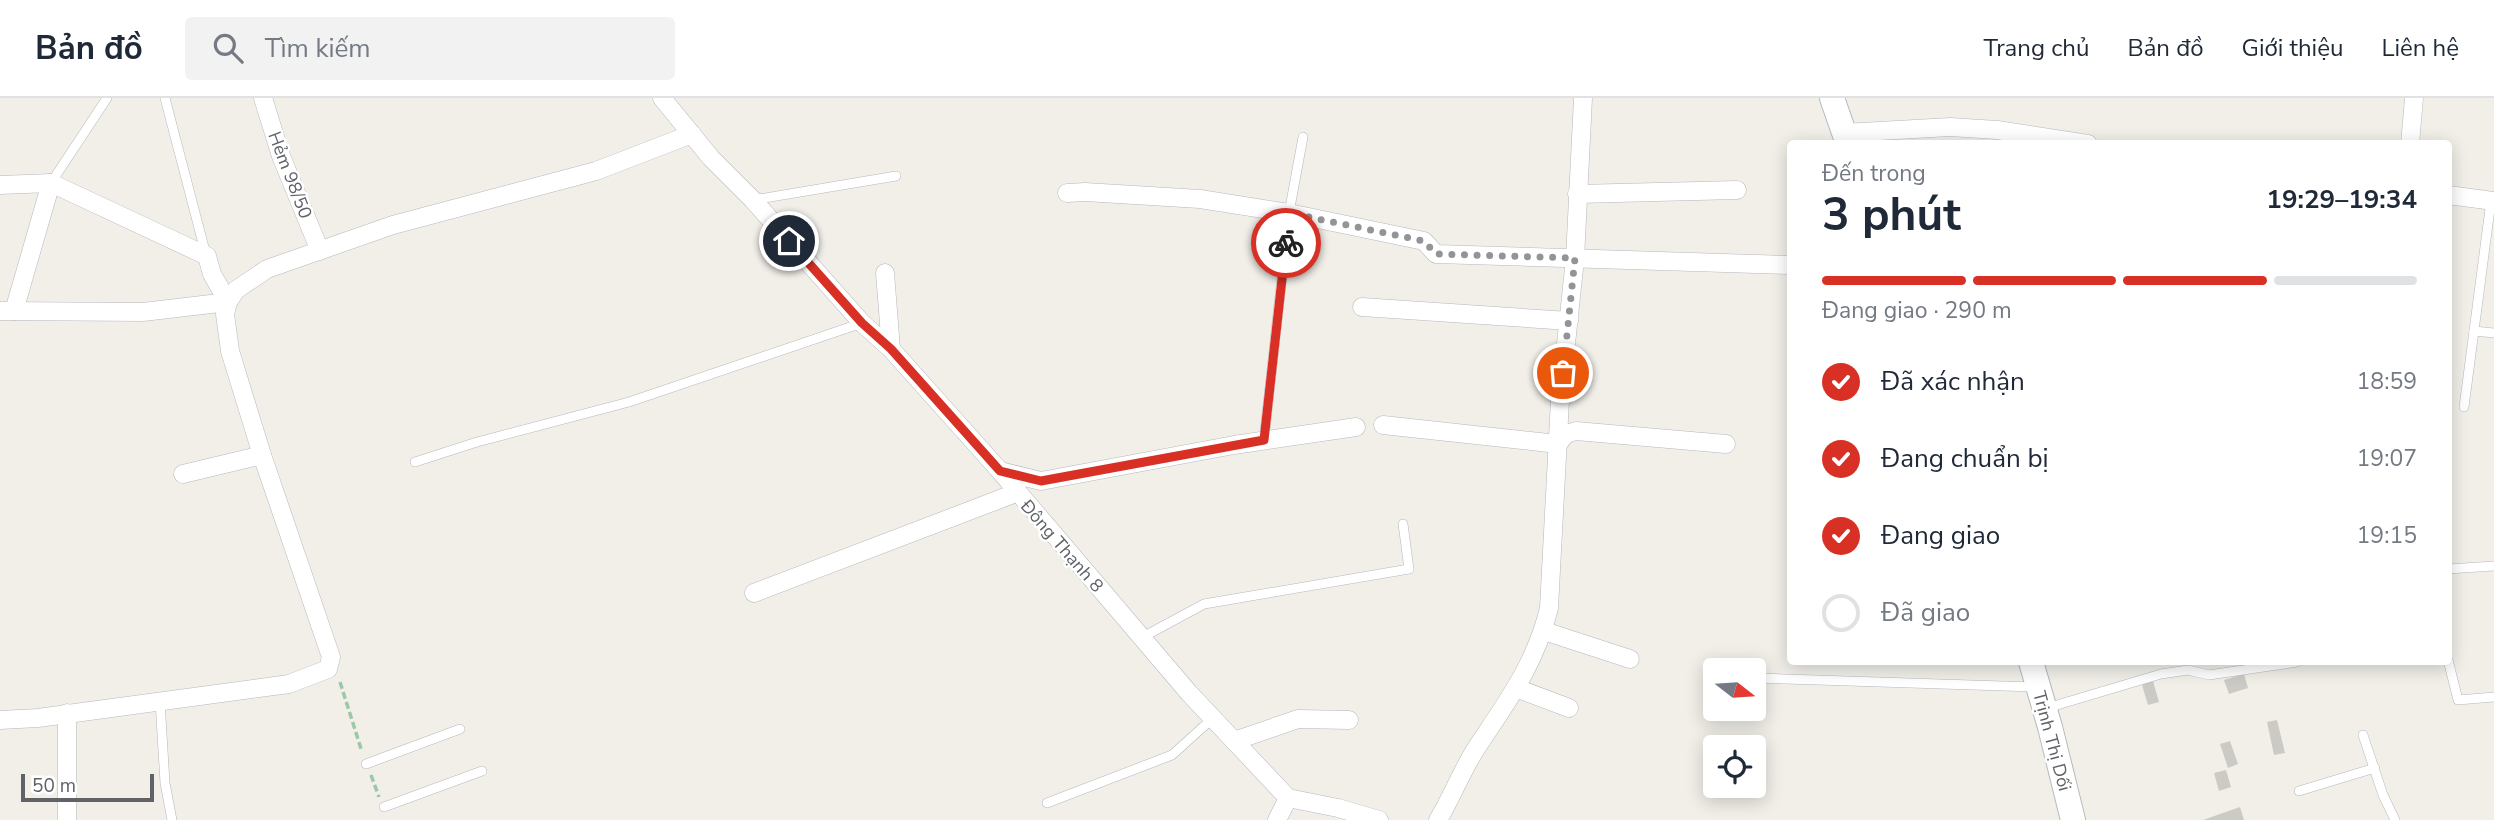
<!DOCTYPE html>
<html lang="vi">
<head>
<meta charset="utf-8">
<style>
	body { margin:0; font-family:"Nunito Sans",sans-serif; background:#f2f2f3; color:#1f2937; height:100vh; display:flex; flex-direction:column; font-size:26px; white-space:nowrap }
	* { box-sizing:border-box; margin:0 }
	p { font-size:23px; color:#747a83 }
	.icon { flex:none; width:38px; height:38px; fill:none; stroke:currentColor; stroke-width:2; stroke-linecap:round; stroke-linejoin:round }
	.map { position:relative; flex:1; overflow:hidden }
	.side { position:absolute; left:1787px; top:42px; width:665px; height:525px; display:flex; flex-direction:column; background:#fff; border-radius:7px; box-shadow:0 4px 18px #0003 }
	.side>* { flex:none }
	.needle { width:46px; rotate:107deg }
	.fabs { position:absolute; left:1703px; top:560px; display:grid; gap:14px }
	.fabs a { display:grid; place-items:center; width:63px; height:63px; border-radius:7px; background:#fff; box-shadow:0 4px 18px #0003; font-size:35px }
	.scale { position:absolute; left:21px; bottom:18px; width:133px; box-sizing:border-box; padding-left:7px; border:4px solid #5f6368; border-top:0; font-size:19px; line-height:24px; white-space:nowrap; color:#5f6368; -webkit-text-stroke:5px #fff; paint-order:stroke }
	.pin { position:absolute; display:grid; place-items:center; width:60px; height:60px; color:#fff; margin:-30px; border:4px solid #fff; border-radius:50%; box-shadow:0 2px 7px #0007 }
	.courier { position:absolute; display:grid; place-items:center; width:70px; height:70px; margin:-35px; border:5px solid #d93025; border-radius:50%; background:#fff; color:#222; box-shadow:0 2px 9px #0007 }
	.head em { font-style:normal; font-weight:700 }
	.head div { display:flex; flex-direction:column-reverse }
	.head { display:flex; align-items:center; justify-content:space-between; height:119px; padding:0 35px }
	h1 { font-size:46px; font-weight:700; line-height:52px }
	.bar { display:grid; grid-template-columns:repeat(4,1fr); gap:10px 7px; align-content:center; height:84px; padding:0 35px }
	.bar i { height:9px; border-radius:5px; background:#e0e1e3 }
	.bar .current { background:#d93025 }
	.bar p { grid-column:span 4 }
	ol { padding:0 35px; list-style:none }
	li { display:flex; align-items:center; gap:21px; height:77px }
	li p { margin-inline-start:auto }
	li .icon { padding:7px; border-radius:50%; background:#d93025; color:#fff; stroke-width:4 }
	li:last-child { color:#747a83 }
	li i { width:38px; height:38px; border:4px solid #e0e1e3; border-radius:50% }
	header { display:flex; align-items:center; gap:42px; box-sizing:border-box; height:98px; padding:0 35px; background:#fff; border-bottom:2px solid #e0e1e3 }
	header strong { font-size:33px }
	nav { display:flex; gap:38px; margin-inline-start:auto; font-size:24px }
	.search { width:490px; height:63px; background:#f2f2f3; display:flex; align-items:center; gap:18px; box-sizing:border-box; padding:0 24px; border-radius:7px; color:#747a83; font-size:26px }
	.map>svg:first-child { display:block }
</style>
</head>
<body>
<header>
<strong>Bản đồ</strong>
<div class="search"><svg class="icon" aria-label="search" viewBox="0 0 24 24"><circle cx="10" cy="10" r="6"/><path d="M15 15l6 6"/></svg>Tìm kiếm</div>
<nav><a>Trang chủ</a><a>Bản đồ</a><a>Giới thiệu</a><a>Liên hệ</a></nav>
</header>
<div class="map">
<svg width="2494" height="722" viewBox="0 0 2494 722">
	<rect width="100%" height="100%" fill="#f1efe8"/>
	<g fill="#cccac5">
		<path d="M2244,576L2248,590L2229,596L2224,582Z"/>
		<path d="M2153,583L2159,604L2148,607L2142,587Z"/>
		<path d="M2277,622L2285,655L2274,657L2267,624Z"/>
		<path d="M2230,643L2238,666L2228,670L2220,646Z"/>
		<path d="M2226,672L2231,689L2219,693L2214,675Z"/>
		<path d="M2240,709L2244,722H2203Z"/>
	</g>
	<g fill="none" stroke-linecap="round" stroke-linejoin="round">
		<g stroke="#b5b8bc" stroke-width="10">
			<g id="lane">
				<path d="M165,0L206,157"/>
				<path d="M51,85L107,0"/>
				<path d="M753,102L896,78"/>
				<path d="M2474,233L2494,235"/>
				<path d="M2464,309L2491,103"/>
				<path d="M1264,342L1289,115L1303,39"/>
				<path d="M415,364L477,344L629,304L862,225"/>
				<path d="M2448,471L2494,468"/>
				<path d="M1141,540L1204,506L1409,471L1403,426"/>
				<path d="M2448,562L2458,602L2494,599"/>
				<path d="M1754,580L2037,589"/>
				<path d="M160,603L165,685L172,722"/>
				<path d="M2047,610L2161,576L2188,572L2209,577L2297,564"/>
				<path d="M2363,637L2383,697L2395,722"/>
				<path d="M366,666L460,631"/>
				<path d="M2299,693L2375,670"/>
				<path d="M1047,705L1172,657L1213,620"/>
				<path d="M384,709L482,673"/>
			</g>
		</g>
		<g stroke="#b5b8bc" stroke-width="19">
			<g id="street">
				<path d="M263,0L281,58L320,153"/>
				<path d="M662,0L711,60L753,102L862,225L891,251L1000,373L1189,595L1288,700L1338,710L1379,722"/>
				<path d="M1844,35L1950,29L1997,32L2088,46"/>
				<path d="M2410,46L2414,0"/>
				<path d="M0,87L51,85L207,158L212,176L228,204L143,214L0,213"/>
				<path d="M1067,95L1085,94L1200,101L1289,115L1424,143L1436,156L1790,167"/>
				<path d="M1577,96L1737,92"/>
				<path d="M2448,97L2494,103"/>
				<path d="M885,175L891,251"/>
				<path d="M1362,209L1569,223"/>
				<path d="M14,213L51,85"/>
				<path d="M1383,327L1558,346L1566,336L1576,333L1726,346"/>
				<path d="M1000,373L1041,383L1234,347L1356,329"/>
				<path d="M183,376L262,357"/>
				<path d="M754,495L1016,395"/>
				<path d="M1544,533L1630,561"/>
				<path d="M1516,590L1569,610"/>
				<path d="M67,615V722"/>
				<path d="M0,622L38,620L289,586L328,571L331,559L262,357L230,253L225,216L228,204L236,192L267,171L393,127L596,73L692,36"/>
				<path d="M1234,643L1298,621L1349,622"/>
				<path d="M1277,722L1288,700"/>
				<path d="M1438,722C1452,699 1462,672 1477,649C1507,604 1536,565 1549,510L1560,302L1575,161L1583,0"/>
			</g>
		</g>
		<g stroke="#b6babf" stroke-width="26">
			<g id="secondary">
				<path d="M1832,0L1848,46"/>
				<path d="M2031,564L2050,629L2073,722"/>
			</g>
		</g>
		<g stroke="#9cc7a9" stroke-width="3.5" stroke-dasharray="7 3.5" stroke-linecap="butt">
			<path d="M340,584L362,654"/>
			<path d="M371,677L379,699"/>
		</g>
		<use href="#lane" stroke="#fff" stroke-width="9"/>
		<use href="#street" stroke="#fff" stroke-width="18"/>
		<use href="#secondary" stroke="#fff" stroke-width="24"/>
	</g>
	<g fill="none" stroke-linecap="round" stroke-linejoin="round">
		<path stroke="#929495" stroke-width="7" stroke-dasharray="0 12.6" d="M1286,145L1289,115L1424,143L1436,156L1575,160L1563,275"/>
		<path stroke="#d93025" stroke-width="9" d="M789,143L862,225L891,251L1000,373L1041,383L1264,342L1286,145"/>
	</g>
	<g text-anchor="middle" dominant-baseline="central" stroke-width="5" stroke-linejoin="round" paint-order="stroke">
		<g font-size="18" fill="#5f6368" stroke="#fff">
			<text transform="translate(290 77) rotate(69)">Hẻm 98/50</text>
			<text transform="translate(1062 448) rotate(49)">Đông Thạnh 8</text>
			<text transform="translate(2052 643) rotate(75)">Trịnh Thị Dối</text>
		</g>
	</g>
</svg>
<div class="fabs">
<a><svg class="needle" viewBox="-14 -14 28 28"><path d="M0-13l5 13h-10z" fill="#e53935"/><path d="M0 13l5-13h-10z" fill="#747a83"/></svg></a>
<a><svg class="icon" aria-label="locate" viewBox="0 0 24 24"><circle cx="12" cy="12" r="6"/><path d="M12 2v4M12 18v4M2 12h4M18 12h4"/></svg></a>
</div>
<div class="scale">50 m</div>
<div class="pin" style="left:1563px;top:275px;background:#ea580c"><svg class="icon" aria-label="bag" viewBox="0 0 24 24"><path d="M5 8h14l-1 12H6zM9 8a3 3 0 0 1 6 0"/></svg></div>
<div class="pin" style="left:789px;top:143px;background:#1f2937"><svg class="icon" aria-label="home" viewBox="0 0 24 24"><path d="M3 11l9-7 9 7M6 9v11h12V9"/></svg></div>
<div class="courier" style="left:1286px;top:145px"><svg class="icon" aria-label="bike" viewBox="0 0 24 24"><circle cx="6" cy="16" r="4"/><circle cx="18" cy="16" r="4"/><path d="M6 16l4-8h5l3 8M10 8l3 8H6M13 5h3"/></svg></div>
<section class="side">
<div class="head"><div><h1>3 phút</h1><p>Đến trong</p></div><em>19:29–19:34</em></div>
<div class="bar"><i class="current"></i><i class="current"></i><i class="current"></i><i></i><p>Đang giao · 290 m</p></div>
<ol>
<li><svg class="icon" aria-label="check" viewBox="0 0 24 24"><path d="M5 12l5 5 9-10"/></svg>Đã xác nhận<p>18:59</p></li>
<li><svg class="icon" aria-label="check" viewBox="0 0 24 24"><path d="M5 12l5 5 9-10"/></svg>Đang chuẩn bị<p>19:07</p></li>
<li><svg class="icon" aria-label="check" viewBox="0 0 24 24"><path d="M5 12l5 5 9-10"/></svg>Đang giao<p>19:15</p></li>
<li><i></i>Đã giao</li>
</ol>
</section>
</div>
</body>
</html>
